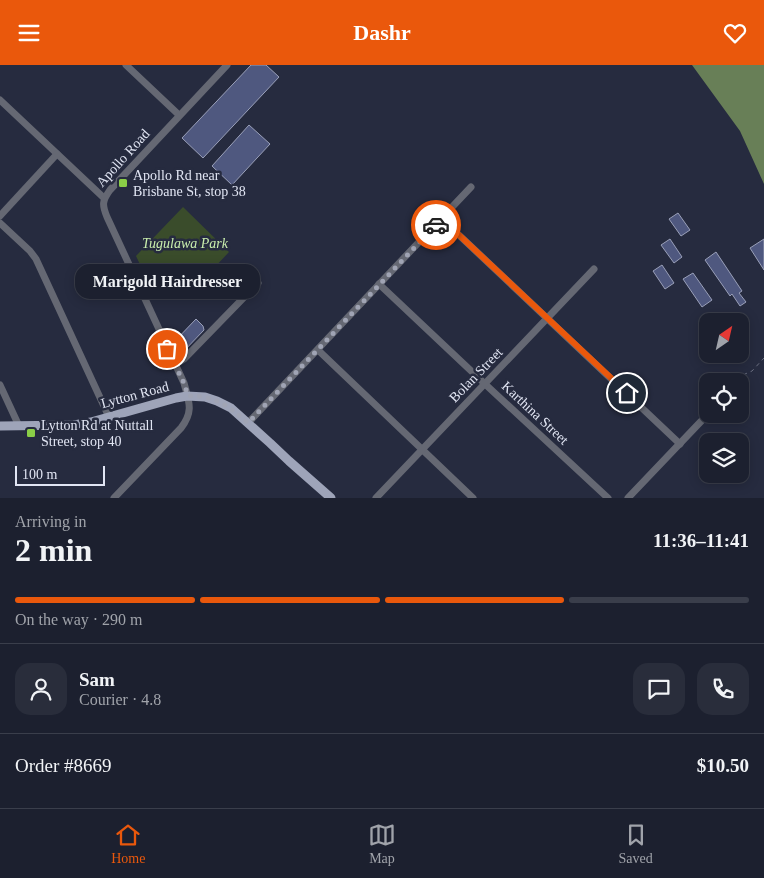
<!DOCTYPE html>
<html lang="en">
<head>
<meta charset="utf-8">
<style>
	body { margin:0; font-family:"Times New Roman",serif; background:#292d3b; color:#f1f3f6; height:100vh; display:flex; flex-direction:column; font-size:19px; white-space:nowrap }
	* { box-sizing:border-box; margin:0 }
	p { font-size:16px; color:#a0a3aa }
	.icon { flex:none; width:28px; height:28px; fill:none; stroke:currentColor; stroke-width:2; stroke-linecap:round; stroke-linejoin:round }
	.map { position:relative; height:433px; overflow:hidden }
	.sheet { display:flex; flex-direction:column; background:#1c202f; flex:1 }
	.sheet>* { flex:none }
	.needle { width:32px; rotate:34deg }
	.fabs { position:absolute; left:699px; top:248px; display:grid; gap:10px }
	.fabs a { display:grid; place-items:center; width:50px; height:50px; border-radius:10px; background:#1c202f; box-shadow:0 2px 12px #0003,0 0 0 1px #3a3e4b; font-size:25px }
	.scale { position:absolute; left:15px; bottom:12px; width:90px; box-sizing:border-box; padding-left:5px; border:2px solid #e1e5f3; border-top:0; font-size:14px; line-height:18px; white-space:nowrap; color:#e1e5f3; -webkit-text-stroke:4px #262b3f; paint-order:stroke }
	.pin { position:absolute; display:grid; place-items:center; width:42px; height:42px; color:#fff; margin:-21px; border:2px solid #fff; border-radius:50%; box-shadow:0 1px 5px #0007 }
	.courier { position:absolute; display:grid; place-items:center; width:50px; height:50px; margin:-25px; border:4px solid #ea580c; border-radius:50%; background:#fff; color:#222; box-shadow:0 1px 6px #0007 }
	.bubble { position:absolute; height:35px; border-radius:15px; background:#1c202f; box-shadow:0 2px 12px #0003,0 0 0 1px #3a3e4b; font-size:16px; font-weight:700; line-height:35px; text-align:center }
	.head em { font-style:normal; font-weight:700 }
	.head div { display:flex; flex-direction:column-reverse }
	.head { display:flex; align-items:center; justify-content:space-between; height:85px; padding:0 15px }
	h1 { font-size:32px; font-weight:700; line-height:38px }
	.bar { display:grid; grid-template-columns:repeat(4,1fr); gap:8px 5px; align-content:center; height:60px; padding:0 15px }
	.bar i { height:6px; border-radius:4px; background:#3a3e4b }
	.bar .active { background:#ea580c }
	.bar p { grid-column:span 4 }
	.line { display:flex; align-items:center; gap:12px; padding:0 15px; border-top:1px solid #3a3e4b }
	.line div { flex:1 }
	.round { display:grid; place-items:center; flex:none; width:52px; height:52px; border-radius:15px; background:#292d3b }
	header { display:flex; justify-content:space-between; align-items:center; height:65px; padding:0 15px; background:#ea580c; color:#fff; font-size:22px; font-weight:700 }
	.tabs { display:flex; justify-content:space-around; align-items:center; height:70px; border-top:1px solid #3a3e4b; background:#1c202f; font-size:14px; color:#a0a3aa }
	.tabs a { display:grid; justify-items:center; gap:2px }
	.tabs .active { color:#ea580c }
	.map>svg:first-child { display:block }
</style>
</head>
<body>
<header><svg class="icon" aria-label="menu" viewBox="0 0 24 24"><path d="M4 6h16M4 12h16M4 18h16"/></svg>Dashr<svg class="icon" aria-label="heart" viewBox="0 0 24 24"><path d="M12 20l-8-8c-3-5 5-10 8-4 3-6 11-1 8 4z"/></svg></header>
<div class="map">
<svg width="764" height="433" viewBox="0 0 764 433">
	<rect width="100%" height="100%" fill="#262b3f"/>
	<path fill="#3a4c2b" d="M183,142L229,187L198,220L180,203L155,231L136,191Z"/>
	<path fill="#687f57" d="M692,0H764V119L740,66Z"/>
	<g fill="#4f587f" stroke="#9aa0b9">
		<path d="M251,0H266L279,12L203,93L182,73Z"/>
		<path d="M249,60L270,79L232,120L212,101Z"/>
		<path d="M678,148L690,165L681,171L669,154Z"/>
		<path d="M670,174L682,192L674,198L661,180Z"/>
		<path d="M764,174V205L750,183Z"/>
		<path d="M716,187L742,226L739,228L746,237L740,241L732,229L730,231L705,195Z"/>
		<path d="M662,200L674,218L665,224L653,206Z"/>
		<path d="M693,208L712,235L702,242L683,214Z"/>
		<path d="M196,254L203,261L204,265L182,288L179,284L175,286L172,279L174,277Z"/>
	</g>
	<g fill="none" stroke-linecap="round" stroke-linejoin="round">
		<path stroke="#6b6f81" stroke-width="1" stroke-dasharray="4 4" stroke-linecap="butt" d="M738,316L745,309L752,306L764,293"/>
		<g stroke="#656873" stroke-width="7">
			<path d="M126,0L179,50"/>
			<path d="M0,35L104,133"/>
			<path d="M0,151L57,89"/>
			<path d="M442,154L680,379"/>
			<path d="M0,158L30,186L36,194L109,352"/>
			<path d="M379,219L485,319L608,433"/>
			<path d="M318,285L473,433"/>
			<path d="M174,300L184,294L258,218"/>
			<path d="M0,320L19,361"/>
			<path d="M248,358L471,122"/>
			<path d="M114,433L181,363C194,346 189,337 184,318L107,152C102,140 102,136 110,125L227,0"/>
			<path d="M376,433L594,204"/>
			<path d="M628,433L708,349"/>
		</g>
		<path stroke="#9ea4b9" stroke-width="9" d="M0,361L74,360L91,357L176,333L187,331L205,332L217,336L231,343L270,378L289,396L331,433"/>
	</g>
	<g fill="none" stroke-linecap="round" stroke-linejoin="round">
		<path stroke="#a0a4b4" stroke-width="5" stroke-dasharray="0 9" d="M167,284L184,318L188,331C215,330 228,341 248,358L436,160"/>
		<path stroke="#ea580c" stroke-width="6" d="M436,160L442,154L627,328"/>
	</g>
	<g fill="#8ace47" stroke="#262b3f" stroke-width="2">
		<rect x="118" y="113" width="10" height="10" rx="2.5"/>
		<rect x="26" y="363" width="10" height="10" rx="2.5"/>
	</g>
	<g text-anchor="middle" dominant-baseline="central" stroke-width="5" stroke-linejoin="round" paint-order="stroke">
		<g font-size="14" fill="#e1e5f3" stroke="#262b3f">
			<text transform="translate(123 93) rotate(-48)">Apollo Road</text>
			<text transform="translate(476 310) rotate(-46)">Bolan Street</text>
			<text transform="translate(135 330) rotate(-15)">Lytton Road</text>
			<text transform="translate(535 348) rotate(43)">Karthina Street</text>
		</g>
		<g font-size="14" fill="#e1e5f3" stroke="#262b3f" text-anchor="start">
			<text x="133" y="110">Apollo Rd near<tspan x="133" dy="16">Brisbane St, stop 38</tspan></text>
			<text x="41" y="360">Lytton Rd at Nuttall<tspan x="41" dy="16">Street, stop 40</tspan></text>
		</g>
		<g font-size="14" font-style="italic" fill="#c9eead" stroke="#262b3f">
			<text x="185" y="178">Tugulawa Park</text>
		</g>
	</g>
</svg>
<div class="fabs">
<a><svg class="needle" viewBox="-14 -14 28 28"><path d="M0-13l5 13h-10z" fill="#e53935"/><path d="M0 13l5-13h-10z" fill="#a0a3aa"/></svg></a>
<a><svg class="icon" aria-label="locate" viewBox="0 0 24 24"><circle cx="12" cy="12" r="6"/><path d="M12 2v4M12 18v4M2 12h4M18 12h4"/></svg></a>
<a><svg class="icon" aria-label="layers" viewBox="0 0 24 24"><path d="M12 4l9 5-9 5-9-5zM3 14l9 5 9-5"/></svg></a>
</div>
<div class="scale">100 m</div>
<div class="pin" style="left:167px;top:284px;background:#ea580c"><svg class="icon" aria-label="bag" viewBox="0 0 24 24"><path d="M5 8h14l-1 12H6zM9 8a3 3 0 0 1 6 0"/></svg></div>
<div class="pin" style="left:627px;top:328px;background:#1f2937"><svg class="icon" aria-label="home" viewBox="0 0 24 24"><path d="M3 11l9-7 9 7M6 9v11h12V9"/></svg></div>
<div class="courier" style="left:436px;top:160px"><svg class="icon" aria-label="car" viewBox="0 0 24 24"><path d="M5 17H2v-5l4-1 3-4h7l3 4 3 1v5h-3M9 17h6M6 11h13"/><circle cx="7" cy="17" r="2"/><circle cx="17" cy="17" r="2"/></svg></div>
<div class="bubble" style="left:75px;top:199px;width:185px">Marigold Hairdresser</div>
</div>
<section class="sheet">
<div class="head"><div><h1>2 min</h1><p>Arriving in</p></div><em>11:36–11:41</em></div>
<div class="bar"><i class="active"></i><i class="active"></i><i class="active"></i><i></i><p>On the way · 290 m</p></div>
<div class="line" style="height:90px"><a class="round"><svg class="icon" aria-label="person" viewBox="0 0 24 24"><circle cx="12" cy="8" r="4"/><path d="M4 21q1-7 8-7t8 7"/></svg></a><div><b>Sam</b><p>Courier · 4.8</p></div><a class="round"><svg class="icon" aria-label="chat" viewBox="0 0 24 24"><path d="M4 5h16v11H9l-5 4z"/></svg></a><a class="round"><svg class="icon" aria-label="phone" viewBox="0 0 24 24"><path d="M5 4h4l2 5-3 2q2 4 5 5l2-3 5 2v4C11 20 4 13 5 4z"/></svg></a></div>
<div class="line" style="height:65px"><div>Order #8669</div><b>$10.50</b></div>
</section>
<nav class="tabs">
<a class="active"><svg class="icon" aria-label="home" viewBox="0 0 24 24"><path d="M3 11l9-7 9 7M6 9v11h12V9"/></svg>Home</a>
<a><svg class="icon" aria-label="map" viewBox="0 0 24 24"><path d="M3 6l6-2 6 2 6-2v14l-6 2-6-2-6 2zM9 4v14M15 6v14"/></svg>Map</a>
<a><svg class="icon" aria-label="saved" viewBox="0 0 24 24"><path d="M7 4h10v16l-5-4-5 4z"/></svg>Saved</a>
</nav>
</body>
</html>
